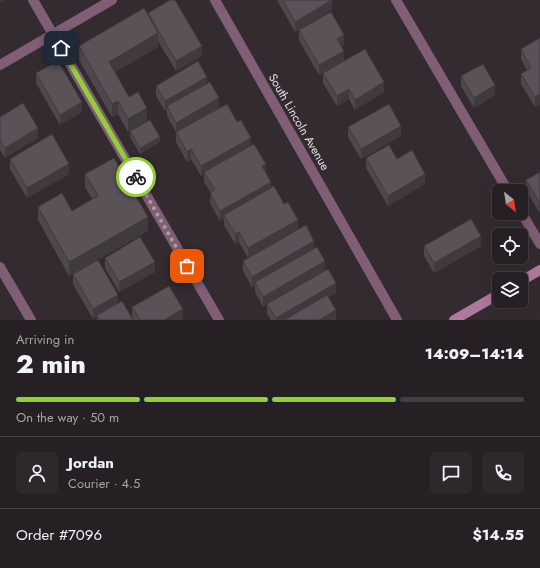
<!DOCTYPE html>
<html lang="en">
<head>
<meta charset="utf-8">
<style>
	body { margin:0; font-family:Jost,sans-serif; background:#2e282c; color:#f1f3f6; height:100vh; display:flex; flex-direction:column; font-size:15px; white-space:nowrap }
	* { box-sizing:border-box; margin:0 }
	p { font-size:13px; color:#a4a3a6 }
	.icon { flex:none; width:22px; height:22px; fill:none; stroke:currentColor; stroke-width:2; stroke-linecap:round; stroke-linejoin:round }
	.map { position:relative; height:320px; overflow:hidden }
	.side { display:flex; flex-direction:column; background:#262024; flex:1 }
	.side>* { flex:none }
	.needle { width:26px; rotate:150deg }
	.controls { position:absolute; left:492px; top:184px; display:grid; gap:8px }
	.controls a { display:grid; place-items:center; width:36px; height:36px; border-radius:6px; background:#262024; box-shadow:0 4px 16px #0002,0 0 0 1px #423e41; font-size:20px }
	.pin { position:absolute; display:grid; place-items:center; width:34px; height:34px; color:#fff; margin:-17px; border-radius:8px; box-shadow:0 2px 6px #0006 }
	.courier { position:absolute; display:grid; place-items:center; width:40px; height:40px; margin:-20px; border:3px solid #94cc3c; border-radius:50%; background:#fff; color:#222; box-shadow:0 1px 5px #0007 }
	.overview em { font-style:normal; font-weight:800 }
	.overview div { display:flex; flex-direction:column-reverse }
	.overview { display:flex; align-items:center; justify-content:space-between; height:68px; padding:0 16px }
	h1 { font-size:26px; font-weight:800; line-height:30px }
	.bar { display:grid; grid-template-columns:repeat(4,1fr); gap:6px 4px; align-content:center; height:48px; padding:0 16px }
	.bar i { height:5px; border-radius:3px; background:#423e41 }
	.bar .selected { background:#94cc3c }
	.bar p { grid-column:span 4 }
	.line { display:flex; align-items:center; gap:10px; padding:0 16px; border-top:1px solid #423e41 }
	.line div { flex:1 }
	.round { display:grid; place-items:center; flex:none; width:42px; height:42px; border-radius:6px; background:#2e282c }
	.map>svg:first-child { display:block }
</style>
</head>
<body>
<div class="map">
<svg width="540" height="320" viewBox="0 0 540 320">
	<rect width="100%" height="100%" fill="#332b30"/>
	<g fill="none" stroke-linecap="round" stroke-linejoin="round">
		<g stroke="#805e75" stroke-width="10">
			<path d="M33,0L219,320"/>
			<path d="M396,0L508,191"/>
			<path d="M521,212L540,244"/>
		</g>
		<g stroke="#805e75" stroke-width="10">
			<path d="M215,0L397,320"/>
			<path d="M0,65L112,0"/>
			<path d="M0,267L31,320"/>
		</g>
		<g stroke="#ad799d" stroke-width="10">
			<path d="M521,281L540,270"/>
			<path d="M454,320L499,294"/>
		</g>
	</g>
	<g fill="#4e474c">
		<path d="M277,0H332V10L295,32Z"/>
		<path d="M148,13L202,56L176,71L158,41V47L115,72L129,97L128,132L118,114L112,117L79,60V46L148,15Z"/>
		<path d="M299,30L344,45L341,47L344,61L319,75L299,40Z"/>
		<path d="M540,38V104L535,107L521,84V74L527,70L521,59V49Z"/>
		<path d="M36,73L82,112L60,125L36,83Z"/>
		<path d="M323,73L384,92L355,110L349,99L337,106L323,83Z"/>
		<path d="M461,76L495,95L474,108L461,86Z"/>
		<path d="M207,83L219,108L251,146L266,173L271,188L298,230L314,248L336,293L328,297L336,320H271L267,314V304L263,307L255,292V285L252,287L243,271V261L248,258L239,242L235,244L224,225V219L220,221L210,203L211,193L204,182V174L201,176L191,159L187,162L176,142V132L167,116V110L165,111L156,96V86Z"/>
		<path d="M0,117L38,138L5,158L0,150Z"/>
		<path d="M348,127L401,136L361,159L348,137Z"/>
		<path d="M130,131L160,142L140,154L130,137Z"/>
		<path d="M366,158L397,159L425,184L388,206L366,168Z"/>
		<path d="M10,159L69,174L27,198L10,169Z"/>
		<path d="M540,172V212H539L526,190V180Z"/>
		<path d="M85,174L148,231L69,276L38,220V207L72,211L92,199L85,187Z"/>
		<path d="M424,246H481L434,273L424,256Z"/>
		<path d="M105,258L155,272L119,292L105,268Z"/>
		<path d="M73,274L118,303L133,320H97V316L93,319L73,284Z"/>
		<path d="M132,307L183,319L181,320H134L132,317Z"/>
	</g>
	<g fill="#40393e">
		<path d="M0,0H5L0,3Z"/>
		<path d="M332,0V10L295,32V22Z"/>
		<path d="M158,33V47L109,75V62Z"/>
		<path d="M344,35V45L337,49V39Z"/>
		<path d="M202,46V56L176,71V61Z"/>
		<path d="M344,51V61L319,75V65Z"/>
		<path d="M207,77V87L167,106V110L165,111V101Z"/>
		<path d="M384,82V92L355,110V100Z"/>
		<path d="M495,85V95L474,108V98Z"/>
		<path d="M349,89V99L337,106V96Z"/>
		<path d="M540,94V104L535,107V97Z"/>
		<path d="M219,98V108L176,133V123Z"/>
		<path d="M118,101V114L112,117V104Z"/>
		<path d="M82,102V112L60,125V115Z"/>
		<path d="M147,108V121L128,132V119Z"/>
		<path d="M401,126V136L361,159V149Z"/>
		<path d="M38,128V138L5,158V148Z"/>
		<path d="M160,137V142L140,154V148Z"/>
		<path d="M251,138V148L204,172V174L201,176V166Z"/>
		<path d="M191,149V159L187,162V152Z"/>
		<path d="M69,164V174L27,198V188Z"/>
		<path d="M266,164V174L262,166Z"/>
		<path d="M425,174V184L388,206V196Z"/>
		<path d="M271,182V192L224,215V219L220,221V211Z"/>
		<rect x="539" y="202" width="1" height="10"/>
		<path d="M148,217V231L69,276V262Z"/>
		<path d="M298,220V230L248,258V248Z"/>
		<path d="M239,232V242L235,244V234Z"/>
		<path d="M481,236V246L434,273V263Z"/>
		<path d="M314,241V251L255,282V285L252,287V277Z"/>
		<path d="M325,261V271L263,307V297Z"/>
		<path d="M155,262V272L119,292V282Z"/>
		<path d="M336,283V293L289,320H276V318Z"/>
		<path d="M118,295V305L93,319V309Z"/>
		<path d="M183,309V319L181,320H164Z"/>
		<path d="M336,310V320H319Z"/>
	</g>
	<g fill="#5b5258" stroke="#40393e">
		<path d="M170,0H175L202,46L176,61L148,13Z"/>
		<path d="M283,0H332L295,22Z"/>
		<path d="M144,8L158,33L109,62L129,97L138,92L147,108L128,119L118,101L112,104L79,46Z"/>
		<path d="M331,12L344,35L337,39L344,51L319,65L299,30Z"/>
		<path d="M540,38V94L535,97L521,74L531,68L521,49Z"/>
		<path d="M365,49L384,82L355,100L349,89L337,96L323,73Z"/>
		<path d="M58,61L82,102L60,115L36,73Z"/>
		<path d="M198,61L207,77L165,101L156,86Z"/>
		<path d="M483,64L495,85L474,98L461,76Z"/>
		<path d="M210,82L219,98L176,123L167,106Z"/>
		<path d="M23,103L38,128L5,148L0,140V117Z"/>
		<path d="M227,104L237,122L241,120L251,138L201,166L191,149L187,152L176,132Z"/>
		<path d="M389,104L401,126L361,149L348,127Z"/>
		<path d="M150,120L160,137L140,148L130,131Z"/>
		<path d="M52,134L69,164L27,188L10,159Z"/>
		<path d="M254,144L266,164L262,166L271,182L220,211L210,193L215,190L204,172Z"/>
		<path d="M389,145L397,159L412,150L425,174L388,196L366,158Z"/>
		<path d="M114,158L148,217L69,262L38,207L62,193L72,211L98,196L85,174Z"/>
		<path d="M540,172V202H539L526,180Z"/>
		<path d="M274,186L284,204L288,202L298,220L248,248L239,232L235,234L224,215Z"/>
		<path d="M471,219L481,236L434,263L424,246Z"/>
		<path d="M306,225L314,241L252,277L243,261Z"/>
		<path d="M140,237L155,262L119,282L105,258Z"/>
		<path d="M317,247L325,261L263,297L255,282Z"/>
		<path d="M98,260L118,295L93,309L73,274Z"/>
		<path d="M328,269L336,283L276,318L267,304Z"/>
		<path d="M169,286L183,309L164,320H140L132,307Z"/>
		<path d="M327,295L336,310L319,320H284Z"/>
		<path d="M122,301L133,320H100L97,315Z"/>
	</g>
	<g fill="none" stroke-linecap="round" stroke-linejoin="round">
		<path stroke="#a59fa3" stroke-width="4" stroke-dasharray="0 7.2" d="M136,177L187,266"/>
		<path stroke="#94cc3c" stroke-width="5" d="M61,48L136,177"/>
	</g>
	<g text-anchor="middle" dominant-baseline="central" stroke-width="3.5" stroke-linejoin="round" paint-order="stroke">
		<g font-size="12" fill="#e3dee1" stroke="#332b30">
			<text transform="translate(299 122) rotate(60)">South Lincoln Avenue</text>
		</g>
	</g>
</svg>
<div class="controls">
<a><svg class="needle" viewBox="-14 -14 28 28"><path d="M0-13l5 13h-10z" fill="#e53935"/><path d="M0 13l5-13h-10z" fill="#a4a3a6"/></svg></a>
<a><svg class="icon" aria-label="locate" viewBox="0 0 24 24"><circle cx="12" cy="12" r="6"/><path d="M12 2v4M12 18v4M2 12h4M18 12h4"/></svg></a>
<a><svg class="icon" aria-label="layers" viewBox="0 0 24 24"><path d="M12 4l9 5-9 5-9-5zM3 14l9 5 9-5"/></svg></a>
</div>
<div class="pin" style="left:187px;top:266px;background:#ea580c"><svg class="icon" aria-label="bag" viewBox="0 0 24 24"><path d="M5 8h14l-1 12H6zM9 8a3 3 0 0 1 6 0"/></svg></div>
<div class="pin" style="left:61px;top:48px;background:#1f2937"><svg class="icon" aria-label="home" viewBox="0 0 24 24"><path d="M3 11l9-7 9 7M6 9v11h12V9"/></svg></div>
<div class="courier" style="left:136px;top:177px"><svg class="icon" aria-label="bike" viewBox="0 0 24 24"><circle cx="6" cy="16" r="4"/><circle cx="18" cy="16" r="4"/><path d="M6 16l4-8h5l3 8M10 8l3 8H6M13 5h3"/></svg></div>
</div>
<section class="side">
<div class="overview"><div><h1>2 min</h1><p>Arriving in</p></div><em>14:09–14:14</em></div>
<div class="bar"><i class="selected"></i><i class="selected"></i><i class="selected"></i><i></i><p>On the way · 50 m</p></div>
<div class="line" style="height:72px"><a class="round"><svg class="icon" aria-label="person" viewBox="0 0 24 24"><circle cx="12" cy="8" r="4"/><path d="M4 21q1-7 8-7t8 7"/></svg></a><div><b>Jordan</b><p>Courier · 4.5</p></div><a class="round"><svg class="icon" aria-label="chat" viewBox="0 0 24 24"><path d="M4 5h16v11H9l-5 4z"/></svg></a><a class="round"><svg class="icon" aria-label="phone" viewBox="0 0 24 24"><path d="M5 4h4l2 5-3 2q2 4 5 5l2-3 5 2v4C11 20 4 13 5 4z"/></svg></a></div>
<div class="line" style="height:52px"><div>Order #7096</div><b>$14.55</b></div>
</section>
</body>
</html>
